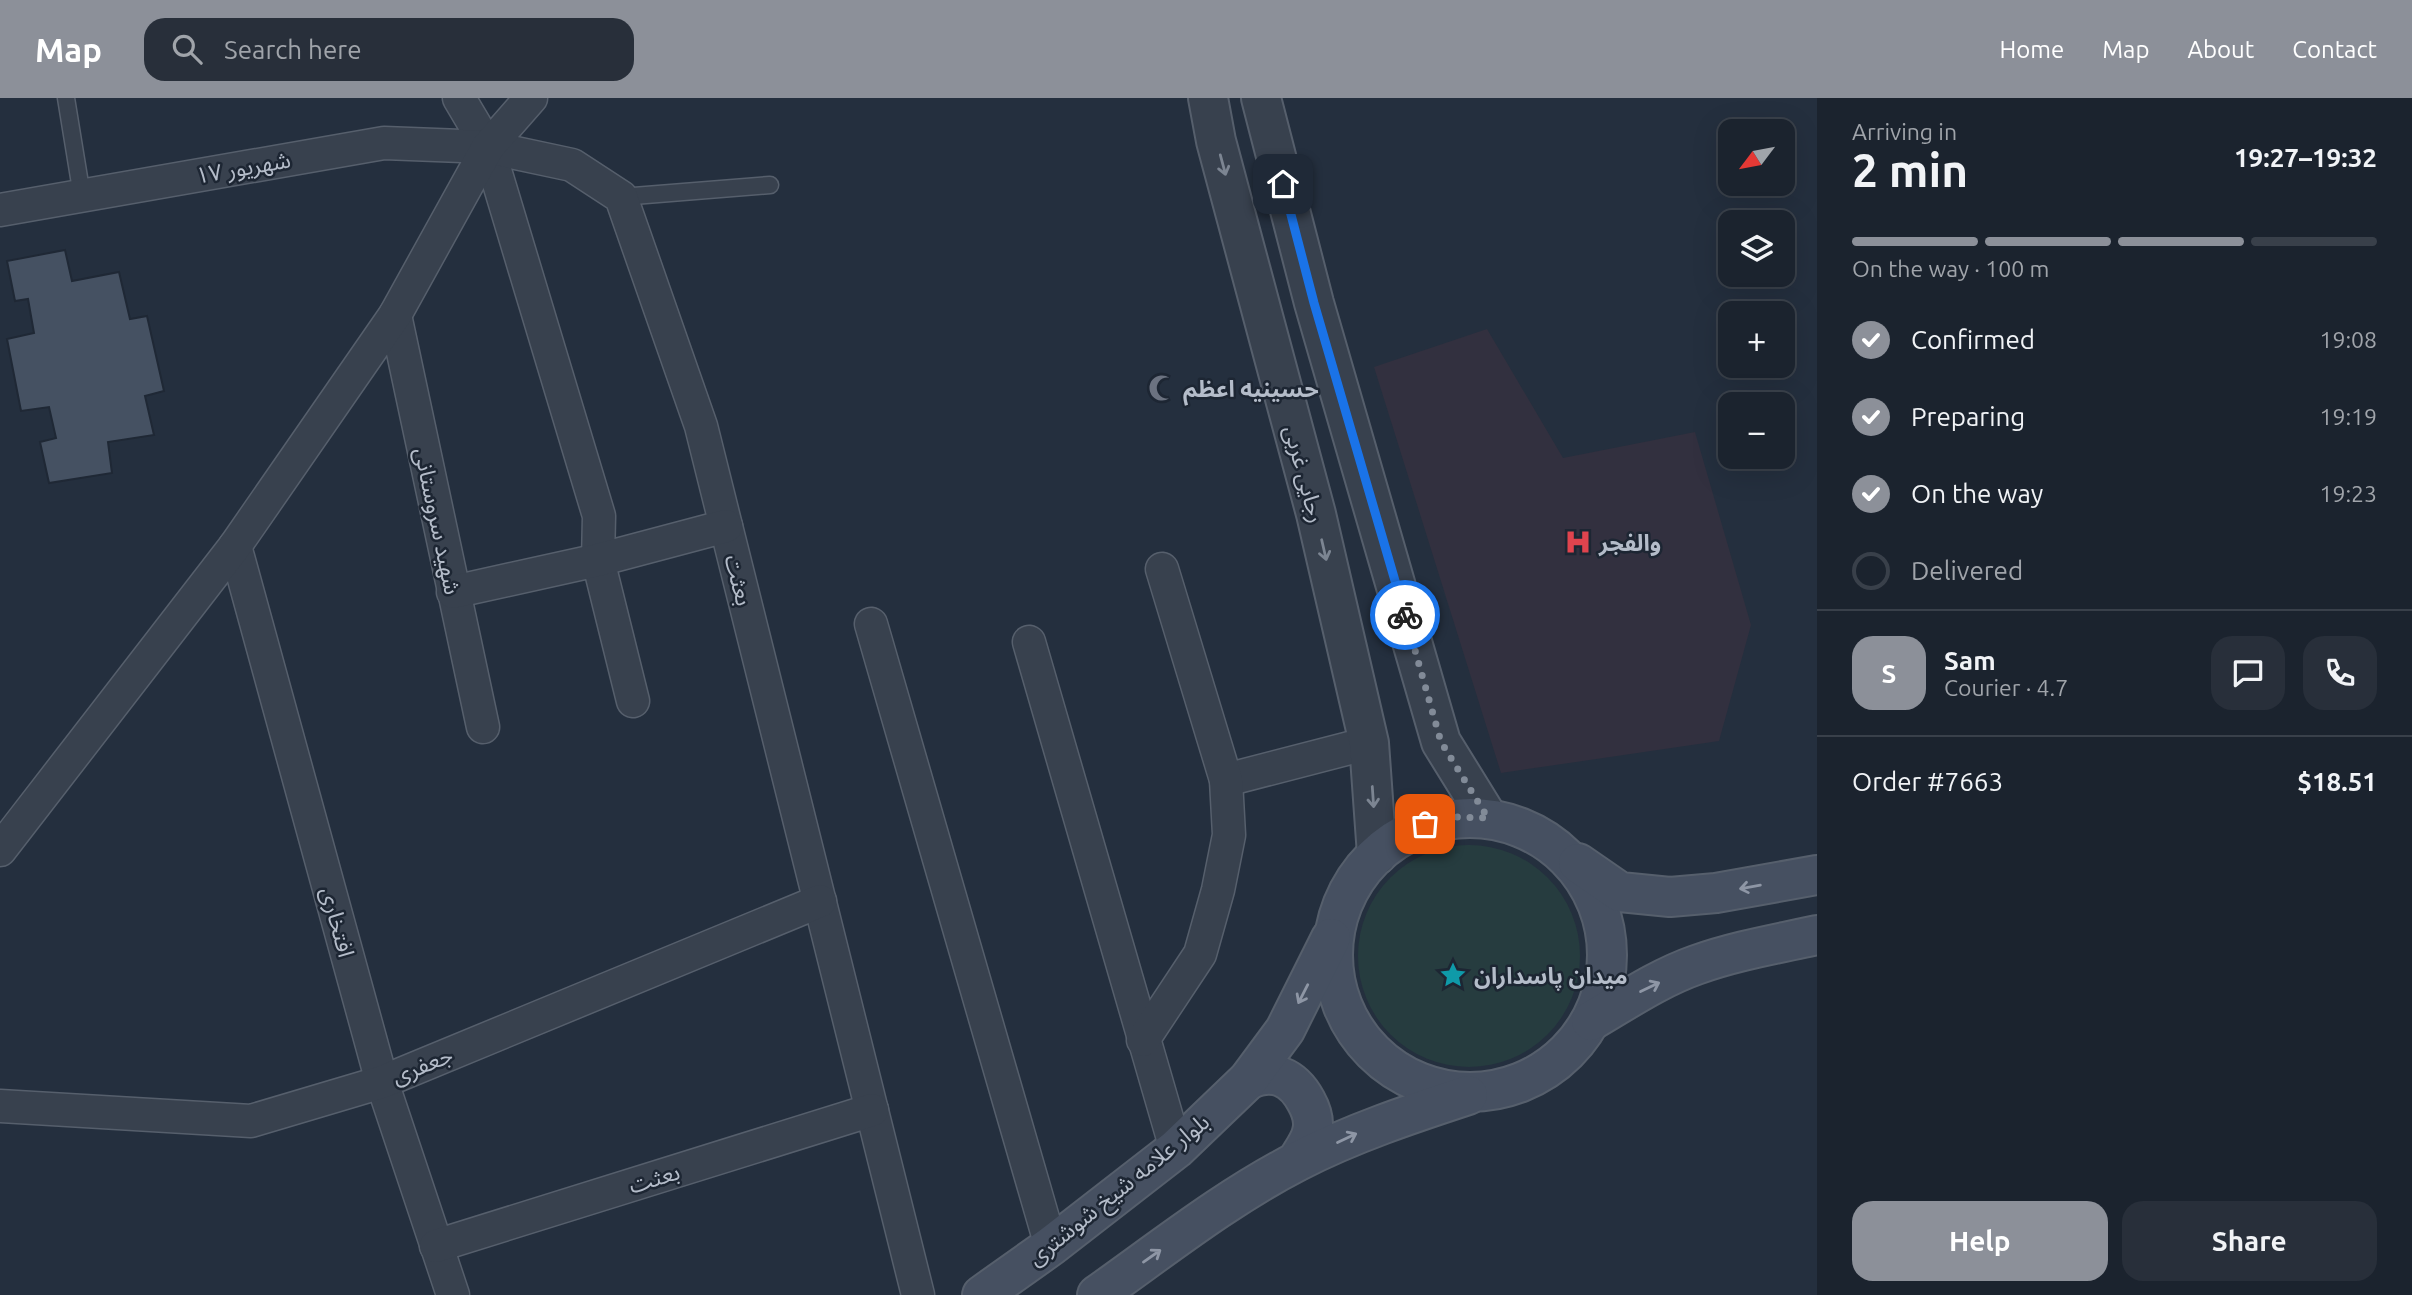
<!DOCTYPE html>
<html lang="en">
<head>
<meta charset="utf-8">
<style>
	body { margin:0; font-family:Ubuntu,"Noto Sans Arabic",sans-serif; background:#282f3a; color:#f1f3f6; height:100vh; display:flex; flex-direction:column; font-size:26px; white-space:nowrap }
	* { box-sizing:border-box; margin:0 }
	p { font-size:23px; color:#a0a4aa }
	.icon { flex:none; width:38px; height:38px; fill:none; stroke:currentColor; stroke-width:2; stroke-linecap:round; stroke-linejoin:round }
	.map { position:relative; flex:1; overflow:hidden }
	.sheet { display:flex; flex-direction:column; background:#1b232e; width:595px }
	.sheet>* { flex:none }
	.needle { width:46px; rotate:238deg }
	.controls { position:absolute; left:1718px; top:21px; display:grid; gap:14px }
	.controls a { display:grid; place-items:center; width:77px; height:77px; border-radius:14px; background:#1b232e; box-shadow:0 7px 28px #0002,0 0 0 2px #39404a; font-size:35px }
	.pin { position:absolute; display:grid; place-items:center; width:60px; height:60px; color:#fff; margin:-30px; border-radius:14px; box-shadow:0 4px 10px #0006 }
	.courier { position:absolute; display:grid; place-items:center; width:70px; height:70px; margin:-35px; border:5px solid #1a73e8; border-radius:50%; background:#fff; color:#222; box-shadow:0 2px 9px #0007 }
	.headline em { font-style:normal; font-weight:700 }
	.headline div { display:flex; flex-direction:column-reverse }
	.headline { display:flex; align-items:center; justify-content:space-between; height:119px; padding:0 35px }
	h1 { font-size:46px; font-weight:700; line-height:52px }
	.bar { display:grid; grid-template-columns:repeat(4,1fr); gap:10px 7px; align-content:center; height:84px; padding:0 35px }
	.bar i { height:9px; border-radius:5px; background:#39404a }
	.bar .on { background:#8c9099 }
	.bar p { grid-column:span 4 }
	.line { display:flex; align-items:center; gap:18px; padding:0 35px; border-top:2px solid #39404a }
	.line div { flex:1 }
	.round { display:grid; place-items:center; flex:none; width:74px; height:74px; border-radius:21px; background:#282f3a }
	ol { padding:0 35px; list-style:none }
	li { display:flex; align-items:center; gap:21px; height:77px }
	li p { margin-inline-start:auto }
	li .icon { padding:7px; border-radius:50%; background:#8c9099; color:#fff; stroke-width:4 }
	li:last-child { color:#a0a4aa }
	li i { width:38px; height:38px; border:4px solid #39404a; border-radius:50% }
	.cta { display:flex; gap:14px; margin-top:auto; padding:14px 35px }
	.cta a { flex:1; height:80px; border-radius:21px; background:#8c9099; color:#fff; font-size:28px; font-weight:700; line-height:80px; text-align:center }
	.cta a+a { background:#282f3a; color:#f1f3f6 }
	header { display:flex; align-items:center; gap:42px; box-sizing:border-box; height:98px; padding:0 35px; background:#8c9099; color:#fff }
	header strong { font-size:33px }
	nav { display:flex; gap:38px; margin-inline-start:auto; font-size:24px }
	.search { width:490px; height:63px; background:#282f3a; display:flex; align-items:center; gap:18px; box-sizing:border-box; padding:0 24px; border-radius:21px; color:#a0a4aa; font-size:26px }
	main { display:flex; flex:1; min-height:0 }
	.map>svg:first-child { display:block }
</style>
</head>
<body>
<header>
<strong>Map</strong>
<div class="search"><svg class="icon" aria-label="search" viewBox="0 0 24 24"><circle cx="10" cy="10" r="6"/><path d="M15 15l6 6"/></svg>Search here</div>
<nav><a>Home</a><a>Map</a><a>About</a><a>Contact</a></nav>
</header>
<main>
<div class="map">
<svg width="1817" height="1197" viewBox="0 0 1817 1197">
	<rect width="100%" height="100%" fill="#242f3e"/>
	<path fill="#32303f" d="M1487,231L1563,360L1695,334L1751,527L1719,643L1501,675L1374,269Z"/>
	<circle fill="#263c3f" cx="1469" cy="858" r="111"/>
	<path fill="#455162" stroke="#1f2835" stroke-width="2" d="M65,152L72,183L119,174L130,221L147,218L164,293L145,298L154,337L108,344L112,375L49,385L40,344L56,340L49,309L21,313L7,241L34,235L28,201L15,203L7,163Z"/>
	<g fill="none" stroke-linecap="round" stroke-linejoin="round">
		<g stroke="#565f6c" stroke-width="19">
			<g id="service">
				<path d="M66,0L82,98"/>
				<path d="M621,99L770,87"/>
			</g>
		</g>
		<g stroke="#565f6c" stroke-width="35">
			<g id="minor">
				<path d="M459,0L488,49L599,418L598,462L633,603"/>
				<path d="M0,112L384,45L488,49L572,67L621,99L701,328L918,1197"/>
				<path d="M395,217L483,629"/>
				<path d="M235,448L382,984L453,1197"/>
				<path d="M453,494L598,462L726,428"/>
				<path d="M871,526L1051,1148"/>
				<path d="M1029,544L1176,1051"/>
				<path d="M1226,682L1369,645"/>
				<path d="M0,752L235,448L395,217L488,49L531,0"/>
				<path d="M1143,942L1200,856L1218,792L1229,737L1226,682L1162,471"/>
				<path d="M0,1008L251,1023L382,984L820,803"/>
				<path d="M436,1148L872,1012"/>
			</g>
		</g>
		<g stroke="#565f6c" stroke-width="42">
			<g id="tertiary">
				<path d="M1208,0L1216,43L1316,416L1369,645L1377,757"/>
				<path d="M1261,0L1314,205L1441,644L1488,720"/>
			</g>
		</g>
		<g stroke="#565f6c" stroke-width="42">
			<g id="secondary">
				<circle cx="1470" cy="857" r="137"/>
				<path d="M1578,765L1620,794L1670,799L1716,795L1817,777"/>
				<path d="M1591,923C1625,903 1659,880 1696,867C1735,853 1776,846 1817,837"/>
				<path d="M1248,982C1273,970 1293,979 1306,1003C1311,1012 1315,1023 1312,1034C1310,1044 1302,1054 1297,1063"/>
				<path d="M982,1197L1051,1148L1176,1051L1248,982L1285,932L1331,840"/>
				<path d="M1097,1197C1162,1151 1226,1100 1298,1063C1353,1035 1410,1016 1468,997"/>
			</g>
		</g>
		<use href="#service" stroke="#38414e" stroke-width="16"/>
		<use href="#minor" stroke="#38414e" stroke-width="32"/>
		<use href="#tertiary" stroke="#38414e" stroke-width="38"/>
		<use href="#secondary" stroke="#465061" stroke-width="38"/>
	</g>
	<defs><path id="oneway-shaft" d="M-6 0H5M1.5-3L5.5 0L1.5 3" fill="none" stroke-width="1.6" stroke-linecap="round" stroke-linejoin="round" transform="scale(1.75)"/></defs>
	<g stroke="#7c8592">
		<use href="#oneway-shaft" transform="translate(1223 67) rotate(75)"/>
		<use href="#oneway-shaft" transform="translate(1324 452) rotate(77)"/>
		<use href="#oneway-shaft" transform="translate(1373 699) rotate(86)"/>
	</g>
	<g stroke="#8e96a5">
		<use href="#oneway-shaft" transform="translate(1750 789) rotate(170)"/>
		<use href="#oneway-shaft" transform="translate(1650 889) rotate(-26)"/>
		<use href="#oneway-shaft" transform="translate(1303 896) rotate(117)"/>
		<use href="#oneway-shaft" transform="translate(1347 1040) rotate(-25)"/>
		<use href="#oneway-shaft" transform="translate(1152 1158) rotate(-35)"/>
	</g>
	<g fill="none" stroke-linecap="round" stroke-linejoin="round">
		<path stroke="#828b98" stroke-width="7" stroke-dasharray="0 12.6" d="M1405,517L1441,644L1488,720L1456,719L1425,726"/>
		<path stroke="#1a73e8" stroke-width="9" d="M1283,86L1314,205L1405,517"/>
	</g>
	<defs>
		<g id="mosque-bare" transform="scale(2.1)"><path d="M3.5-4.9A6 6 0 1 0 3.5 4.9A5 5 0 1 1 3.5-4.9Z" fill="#6b7280" stroke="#1d2633" stroke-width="2.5" paint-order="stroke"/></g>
		<g id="hospital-bare" transform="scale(2.1)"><path d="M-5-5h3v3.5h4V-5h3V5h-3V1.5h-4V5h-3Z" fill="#e0444e" stroke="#1d2633" stroke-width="2.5" paint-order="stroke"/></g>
		<g id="sight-bare" transform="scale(2.1)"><path d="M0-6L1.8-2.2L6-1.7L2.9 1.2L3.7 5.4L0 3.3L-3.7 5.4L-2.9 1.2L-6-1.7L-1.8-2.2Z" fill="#0f9aa8" stroke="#1d2633" stroke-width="2.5" paint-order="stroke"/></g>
	</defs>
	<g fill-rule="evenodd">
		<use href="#mosque-bare" x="1162" y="290"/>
		<use href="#hospital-bare" x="1578" y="444"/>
		<use href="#sight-bare" x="1453" y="877"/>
	</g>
	<g text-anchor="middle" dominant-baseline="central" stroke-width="5" stroke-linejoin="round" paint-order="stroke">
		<g font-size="23" fill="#b4bcc9" stroke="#1d2633">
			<text transform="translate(243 69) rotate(-10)">۱۷ شهریور</text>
			<text transform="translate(1305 376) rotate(75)">رجایی غربی</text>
			<text transform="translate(438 423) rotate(78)">شهید سروستانی</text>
			<text transform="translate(739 482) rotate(76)">بعثت</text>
			<text transform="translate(338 824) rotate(75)">افتخاری</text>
			<text transform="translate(422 967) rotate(-22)">جعفری</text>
			<text transform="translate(654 1080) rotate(-17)">بعثت</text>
			<text transform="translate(1118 1091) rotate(-39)">بلوار علامه شیخ شوشتری</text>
		</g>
		<g font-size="23" font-weight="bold" fill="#b4bcc9" stroke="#1d2633" text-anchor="start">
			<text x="1183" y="290">حسینیه اعظم</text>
			<text x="1599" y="444">والفجر</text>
			<text x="1474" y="877">میدان پاسداران</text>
		</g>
	</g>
</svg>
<div class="controls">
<a><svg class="needle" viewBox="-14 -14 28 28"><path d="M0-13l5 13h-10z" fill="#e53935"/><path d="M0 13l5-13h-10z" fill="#a0a4aa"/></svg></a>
<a><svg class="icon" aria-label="layers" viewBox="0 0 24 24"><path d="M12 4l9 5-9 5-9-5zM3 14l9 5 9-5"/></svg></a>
<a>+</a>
<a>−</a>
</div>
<div class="pin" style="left:1425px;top:726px;background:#ea580c"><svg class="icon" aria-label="bag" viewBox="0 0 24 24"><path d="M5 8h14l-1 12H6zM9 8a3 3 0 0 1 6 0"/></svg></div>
<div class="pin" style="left:1283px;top:86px;background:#1f2937"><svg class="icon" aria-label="home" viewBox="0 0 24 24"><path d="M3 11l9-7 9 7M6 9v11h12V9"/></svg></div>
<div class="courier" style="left:1405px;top:517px"><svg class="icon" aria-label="bike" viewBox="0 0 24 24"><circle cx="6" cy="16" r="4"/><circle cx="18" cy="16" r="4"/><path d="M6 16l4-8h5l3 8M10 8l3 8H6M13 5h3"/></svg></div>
</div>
<section class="sheet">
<div class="headline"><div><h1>2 min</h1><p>Arriving in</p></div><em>19:27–19:32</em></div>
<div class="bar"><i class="on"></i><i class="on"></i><i class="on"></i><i></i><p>On the way · 100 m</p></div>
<ol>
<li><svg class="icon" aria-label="check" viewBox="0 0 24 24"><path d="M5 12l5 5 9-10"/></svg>Confirmed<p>19:08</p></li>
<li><svg class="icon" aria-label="check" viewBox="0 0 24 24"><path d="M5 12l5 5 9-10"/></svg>Preparing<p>19:19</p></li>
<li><svg class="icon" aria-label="check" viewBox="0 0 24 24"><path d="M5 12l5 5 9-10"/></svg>On the way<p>19:23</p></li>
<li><i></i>Delivered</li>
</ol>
<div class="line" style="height:126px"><b class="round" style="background:#8c9099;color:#fff">S</b><div><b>Sam</b><p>Courier · 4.7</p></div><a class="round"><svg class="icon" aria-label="chat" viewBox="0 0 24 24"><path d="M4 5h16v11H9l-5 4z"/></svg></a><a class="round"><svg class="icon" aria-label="phone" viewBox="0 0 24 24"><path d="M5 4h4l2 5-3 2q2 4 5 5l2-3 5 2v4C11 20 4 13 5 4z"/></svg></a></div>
<div class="line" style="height:91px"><div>Order #7663</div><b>$18.51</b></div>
<div class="cta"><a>Help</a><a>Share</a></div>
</section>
</main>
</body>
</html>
